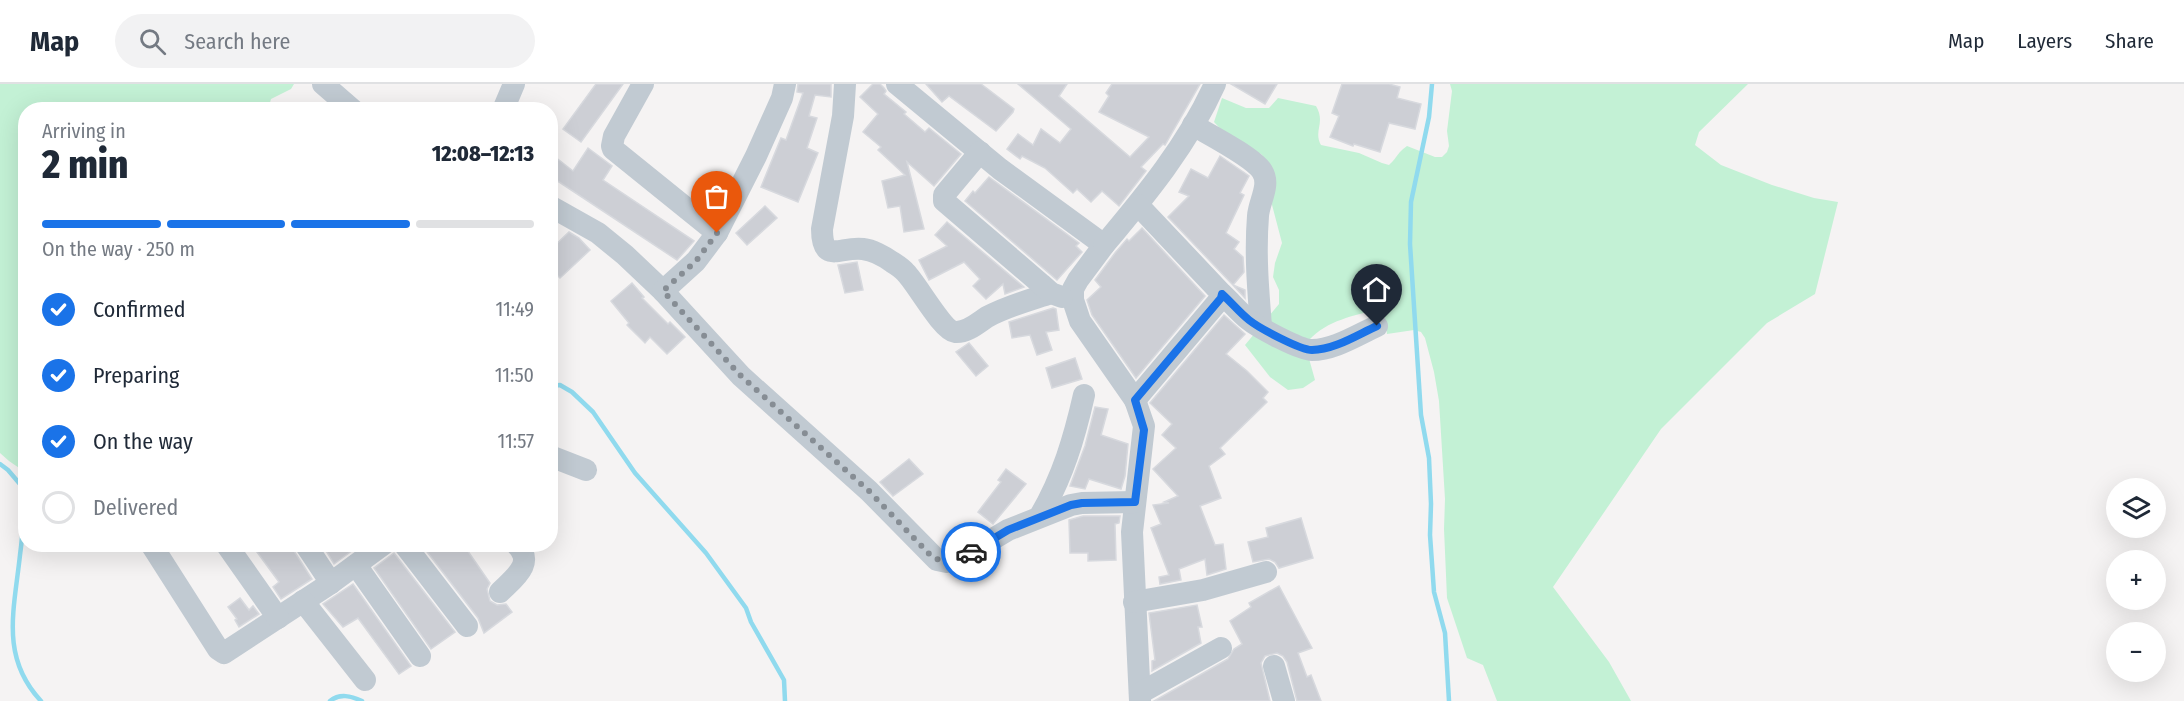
<!DOCTYPE html>
<html lang="en">
<head>
<meta charset="utf-8">
<style>
	body { margin:0; font-family:"Fira Sans Condensed",sans-serif; background:#f2f2f3; color:#1f2937; height:100vh; display:flex; flex-direction:column; font-size:22px; white-space:nowrap }
	* { box-sizing:border-box; margin:0 }
	p { font-size:20px; color:#747a83 }
	.icon { flex:none; width:33px; height:33px; fill:none; stroke:currentColor; stroke-width:2; stroke-linecap:round; stroke-linejoin:round }
	.map { position:relative; flex:1; overflow:hidden }
	.panel { position:absolute; left:18px; top:18px; width:540px; height:450px; display:flex; flex-direction:column; background:#fff; border-radius:24px; box-shadow:0 6px 24px #0002 }
	.panel>* { flex:none }
	.controls { position:absolute; left:2106px; top:394px; display:grid; gap:12px }
	.controls a { display:grid; place-items:center; width:60px; height:60px; border-radius:50%; background:#fff; box-shadow:0 6px 24px #0002; font-size:30px }
	.pin { position:absolute; display:grid; place-items:center; width:51px; height:51px; color:#fff; margin:-62px -26px; border-radius:50% 50% 50% 0; rotate:-45deg; box-shadow:0 0 6px #0007 }
	.pin .icon { rotate:45deg }
	.courier { position:absolute; display:grid; place-items:center; width:60px; height:60px; margin:-30px; border:4px solid #1a73e8; border-radius:50%; background:#fff; color:#222; box-shadow:0 2px 8px #0007 }
	.summary em { font-style:normal; font-weight:800 }
	.summary div { display:flex; flex-direction:column-reverse }
	.summary { display:flex; align-items:center; justify-content:space-between; height:102px; padding:0 24px }
	h1 { font-size:39px; font-weight:800; line-height:45px }
	.bar { display:grid; grid-template-columns:repeat(4,1fr); gap:9px 6px; align-content:center; height:72px; padding:0 24px }
	.bar i { height:8px; border-radius:4px; background:#e0e1e3 }
	.bar .selected { background:#1a73e8 }
	.bar p { grid-column:span 4 }
	ol { padding:0 24px; list-style:none }
	li { display:flex; align-items:center; gap:18px; height:66px }
	li p { margin-inline-start:auto }
	li .icon { padding:6px; border-radius:50%; background:#1a73e8; color:#fff; stroke-width:4 }
	li:last-child { color:#747a83 }
	li i { width:33px; height:33px; border:3px solid #e0e1e3; border-radius:50% }
	header { display:flex; align-items:center; gap:36px; box-sizing:border-box; height:84px; padding:0 30px; background:#fff; border-bottom:2px solid #e0e1e3 }
	header strong { font-size:28px }
	nav { display:flex; gap:33px; margin-inline-start:auto; font-size:21px }
	.search { width:420px; height:54px; background:#f2f2f3; display:flex; align-items:center; gap:15px; box-sizing:border-box; padding:0 21px; border-radius:33px; color:#747a83; font-size:22px }
	.map>svg:first-child { display:block }
</style>
</head>
<body>
<header>
<strong>Map</strong>
<div class="search"><svg class="icon" aria-label="search" viewBox="0 0 24 24"><circle cx="10" cy="10" r="6"/><path d="M15 15l6 6"/></svg>Search here</div>
<nav><a>Map</a><a>Layers</a><a>Share</a></nav>
</header>
<div class="map">
<svg width="2184" height="617" viewBox="0 0 2184 617">
	<rect width="100%" height="100%" fill="#f5f3f3"/>
	<g fill="#c3f1d5">
		<path d="M0,0H294L291,5L271,15L269,22L264,25L26,26L25,388L9,377L0,369Z"/>
		<path d="M1450,0H1748L1699,48L1695,61L1721,81L1772,101L1814,114L1838,118L1815,210L1767,239L1661,345L1553,503L1609,578L1631,617H1497L1483,581L1467,574L1447,514L1444,445L1445,415L1439,317L1434,288L1425,254L1421,248L1414,246L1387,250L1384,229L1379,225C1353,232 1328,236 1309,256L1308,271L1315,296L1303,304L1288,306L1270,293L1245,261L1279,220V206L1273,193L1275,179L1282,159L1271,117V82L1261,70L1233,58L1214,38L1222,14L1246,24H1269L1278,14L1316,22C1326,39 1313,47 1321,61L1359,69L1382,79L1389,81C1398,73 1396,70 1407,62L1435,73H1442L1447,68L1449,62L1447,47L1452,7Z"/>
	</g>
	<g fill="none" stroke-linecap="round" stroke-linejoin="round">
		<g stroke="#90daee" stroke-width="4.5">
			<path d="M1432,0L1429,33L1411,118L1410,160L1421,331L1429,374L1431,420L1430,451L1434,508L1445,549L1449,617"/>
			<path d="M550,302L560,301L572,308L593,328L635,389L706,469L746,524L751,538L784,596L785,617"/>
			<path d="M0,380L8,386L25,406C24,428 23,450 20,471C14,527 0,573 41,617"/>
			<path d="M330,617C340,609 351,612 362,617"/>
		</g>
	</g>
	<g fill="#cdcfd5" stroke="#d7d9de" stroke-width="1.5">
		<path d="M596,0H623L581,58L563,45Z"/>
		<path d="M798,0H831V13L815,11L809,32L817,34L807,64L818,69L798,118L761,103L781,54L786,56L803,9L797,8Z"/>
		<path d="M873,0H880L884,4L886,7L884,10L906,28L904,30L925,48L929,44L961,70L934,102L907,78L924,145L904,148L900,122L888,124L882,97L905,91L878,66L881,63L863,48L878,30L860,13Z"/>
		<path d="M926,0H981L1014,25L1013,28L996,47L949,12L942,18Z"/>
		<path d="M1018,0H1067L1059,12L1130,73L1149,53L1099,28L1109,12L1106,9L1112,0H1200L1165,61L1163,60L1141,83L1146,87L1119,122L1102,107L1091,118L1077,105L1073,109L1045,84L1022,72L1020,75L1007,65L1018,50L1033,61L1041,45L1060,59L1071,45Z"/>
		<path d="M1231,0H1277L1265,20Z"/>
		<path d="M1342,0H1389L1400,3L1397,14L1421,20L1415,45L1389,39L1380,68L1354,60L1353,62L1330,53L1339,32L1332,29Z"/>
		<path d="M588,64L612,82L603,96L694,157L677,176L550,92V69L573,87Z"/>
		<path d="M1220,72L1249,92L1240,109L1244,111L1226,149L1239,158L1234,165L1243,173L1244,188L1233,201L1245,206V214L1232,200L1168,133L1189,112L1179,108L1191,85L1208,94Z"/>
		<path d="M989,93L1079,159L1076,162L1082,168L1057,196L965,117L973,107L975,109Z"/>
		<path d="M765,122L777,134L747,161L736,149Z"/>
		<path d="M947,138L1024,203L1005,210L1003,200L986,215L973,202L980,195L964,178L929,196L919,176L947,162L935,151Z"/>
		<path d="M1142,144L1205,212L1136,294L1092,231L1087,216L1101,203L1095,196L1115,169L1127,155L1129,157Z"/>
		<path d="M569,148L579,154L590,166L560,194L550,184V166Z"/>
		<path d="M857,178L863,206L845,209L838,181Z"/>
		<path d="M632,199L644,213L642,214L668,240L670,238L685,253L667,270L650,253L645,259L627,241L629,239L611,217Z"/>
		<path d="M1053,224L1056,225L1059,246L1046,248L1052,266L1037,271L1030,251L1012,254L1009,238Z"/>
		<path d="M1224,231L1245,250L1226,270L1247,287L1268,308L1263,314L1267,318L1220,364L1225,370L1209,382L1221,414L1200,422L1215,461L1223,460L1226,485L1207,491L1205,475L1179,485L1181,496L1160,500L1159,493L1169,491L1151,444L1161,440L1153,421L1169,419L1164,418L1178,412L1153,385L1176,364L1162,351L1172,340L1150,319Z"/>
		<path d="M969,259L988,282L976,292L956,268Z"/>
		<path d="M1075,274L1082,295L1052,304L1046,284Z"/>
		<path d="M1095,323L1108,325L1101,351L1128,360L1125,392L1121,405L1089,395L1085,405L1070,402L1085,362Z"/>
		<path d="M909,375L923,390L893,412L880,398Z"/>
		<path d="M1006,385L1026,400L993,440L978,428L1001,398L998,396Z"/>
		<path d="M1083,432H1120L1119,439L1115,440L1116,476L1088,477V469H1070L1069,436Z"/>
		<path d="M1301,434L1313,474L1279,484L1275,478L1269,475L1253,478L1248,458L1268,453L1266,444Z"/>
		<path d="M251,460H292L294,467L312,495L281,515L273,503L279,498Z"/>
		<path d="M332,460H361L334,480L325,465Z"/>
		<path d="M421,460H463L490,499L487,505L490,517L497,521L506,520L512,528L484,549L478,534Z"/>
		<path d="M394,469L455,548L431,565L374,484Z"/>
		<path d="M353,500L411,582L399,590L358,534L343,543L323,520Z"/>
		<path d="M1279,502L1312,564L1298,569L1307,593L1311,591L1321,617H1297L1287,578L1283,572L1277,569L1265,572L1261,579L1270,617H1154L1228,575L1234,565L1242,560L1230,537L1251,523L1249,519Z"/>
		<path d="M240,514L249,526L253,522L259,530L239,543L235,536L237,535L228,523Z"/>
		<path d="M1197,521L1202,543H1198L1201,559L1152,587V577L1155,576L1149,529Z"/>
	</g>
	<g fill="none" stroke-linecap="round" stroke-linejoin="round">
		<g stroke="#c1cad2" stroke-width="22">
			<path d="M323,0L353,26"/>
			<path d="M643,0L614,52L612,62L613,65L717,149"/>
			<path d="M845,0L843,32L822,145C822,181 840,162 863,165C872,166 884,172 892,178C897,181 902,184 906,189C917,200 942,246 955,248C967,249 978,239 987,233C1007,222 1030,216 1051,209"/>
			<path d="M897,0L1000,85L1104,161L1078,196L1073,205V216L1080,237L1135,316L1144,342L1132,448L1140,617"/>
			<path d="M503,26L514,0"/>
			<path d="M1193,41C1210,51 1253,73 1262,87C1271,101 1259,117 1258,132C1255,169 1258,205 1261,242"/>
			<path d="M980,68L944,111V117L1041,200L1051,209L1062,213"/>
			<path d="M550,122L598,149L625,171L663,207L741,292L869,407L937,476L947,478L961,474L1008,446L1071,421L1082,419L1135,418"/>
			<path d="M1104,161C1146,111 1188,60 1215,0"/>
			<path d="M663,207L696,177L717,149L756,72L782,14L785,0"/>
			<path d="M1222,210C1231,218 1239,228 1249,236C1259,244 1300,266 1312,266C1334,266 1357,251 1377,242"/>
			<path d="M1135,316L1221,214L1222,210L1138,121"/>
			<path d="M550,372L586,386"/>
			<path d="M1040,432C1063,392 1074,355 1084,311"/>
			<path d="M151,460L218,565L224,569L331,499L384,460"/>
			<path d="M226,460L278,534"/>
			<path d="M305,460L331,499"/>
			<path d="M404,460L467,542"/>
			<path d="M356,481L420,572"/>
			<path d="M500,508C514,494 536,479 516,460"/>
			<path d="M303,517L365,596"/>
			<path d="M1134,518L1203,506L1266,488"/>
			<path d="M1274,582L1284,617"/>
			<path d="M1140,609L1221,564"/>
		</g>
	</g>
	<g fill="none" stroke-linecap="round" stroke-linejoin="round">
		<path stroke="#868d94" stroke-width="6" stroke-dasharray="0 10.8" d="M717,149L696,177L663,207L741,292L869,407L933,474L947,478L971,468"/>
		<path stroke="#1a73e8" stroke-width="8" d="M971,468L1008,446L1071,421L1082,419L1135,418L1144,346L1135,316L1221,214L1222,210C1231,218 1239,228 1249,236C1259,244 1300,266 1312,266C1334,266 1357,251 1377,242"/>
	</g>
</svg>
<div class="controls">
<a><svg class="icon" aria-label="layers" viewBox="0 0 24 24"><path d="M12 4l9 5-9 5-9-5zM3 14l9 5 9-5"/></svg></a>
<a>+</a>
<a>−</a>
</div>
<div class="pin" style="left:717px;top:149px;background:#ea580c"><svg class="icon" aria-label="bag" viewBox="0 0 24 24"><path d="M5 8h14l-1 12H6zM9 8a3 3 0 0 1 6 0"/></svg></div>
<div class="pin" style="left:1377px;top:242px;background:#1f2937"><svg class="icon" aria-label="home" viewBox="0 0 24 24"><path d="M3 11l9-7 9 7M6 9v11h12V9"/></svg></div>
<div class="courier" style="left:971px;top:468px"><svg class="icon" aria-label="car" viewBox="0 0 24 24"><path d="M5 17H2v-5l4-1 3-4h7l3 4 3 1v5h-3M9 17h6M6 11h13"/><circle cx="7" cy="17" r="2"/><circle cx="17" cy="17" r="2"/></svg></div>
<section class="panel">
<div class="summary"><div><h1>2 min</h1><p>Arriving in</p></div><em>12:08–12:13</em></div>
<div class="bar"><i class="selected"></i><i class="selected"></i><i class="selected"></i><i></i><p>On the way · 250 m</p></div>
<ol>
<li><svg class="icon" aria-label="check" viewBox="0 0 24 24"><path d="M5 12l5 5 9-10"/></svg>Confirmed<p>11:49</p></li>
<li><svg class="icon" aria-label="check" viewBox="0 0 24 24"><path d="M5 12l5 5 9-10"/></svg>Preparing<p>11:50</p></li>
<li><svg class="icon" aria-label="check" viewBox="0 0 24 24"><path d="M5 12l5 5 9-10"/></svg>On the way<p>11:57</p></li>
<li><i></i>Delivered</li>
</ol>
</section>
</div>
</body>
</html>
